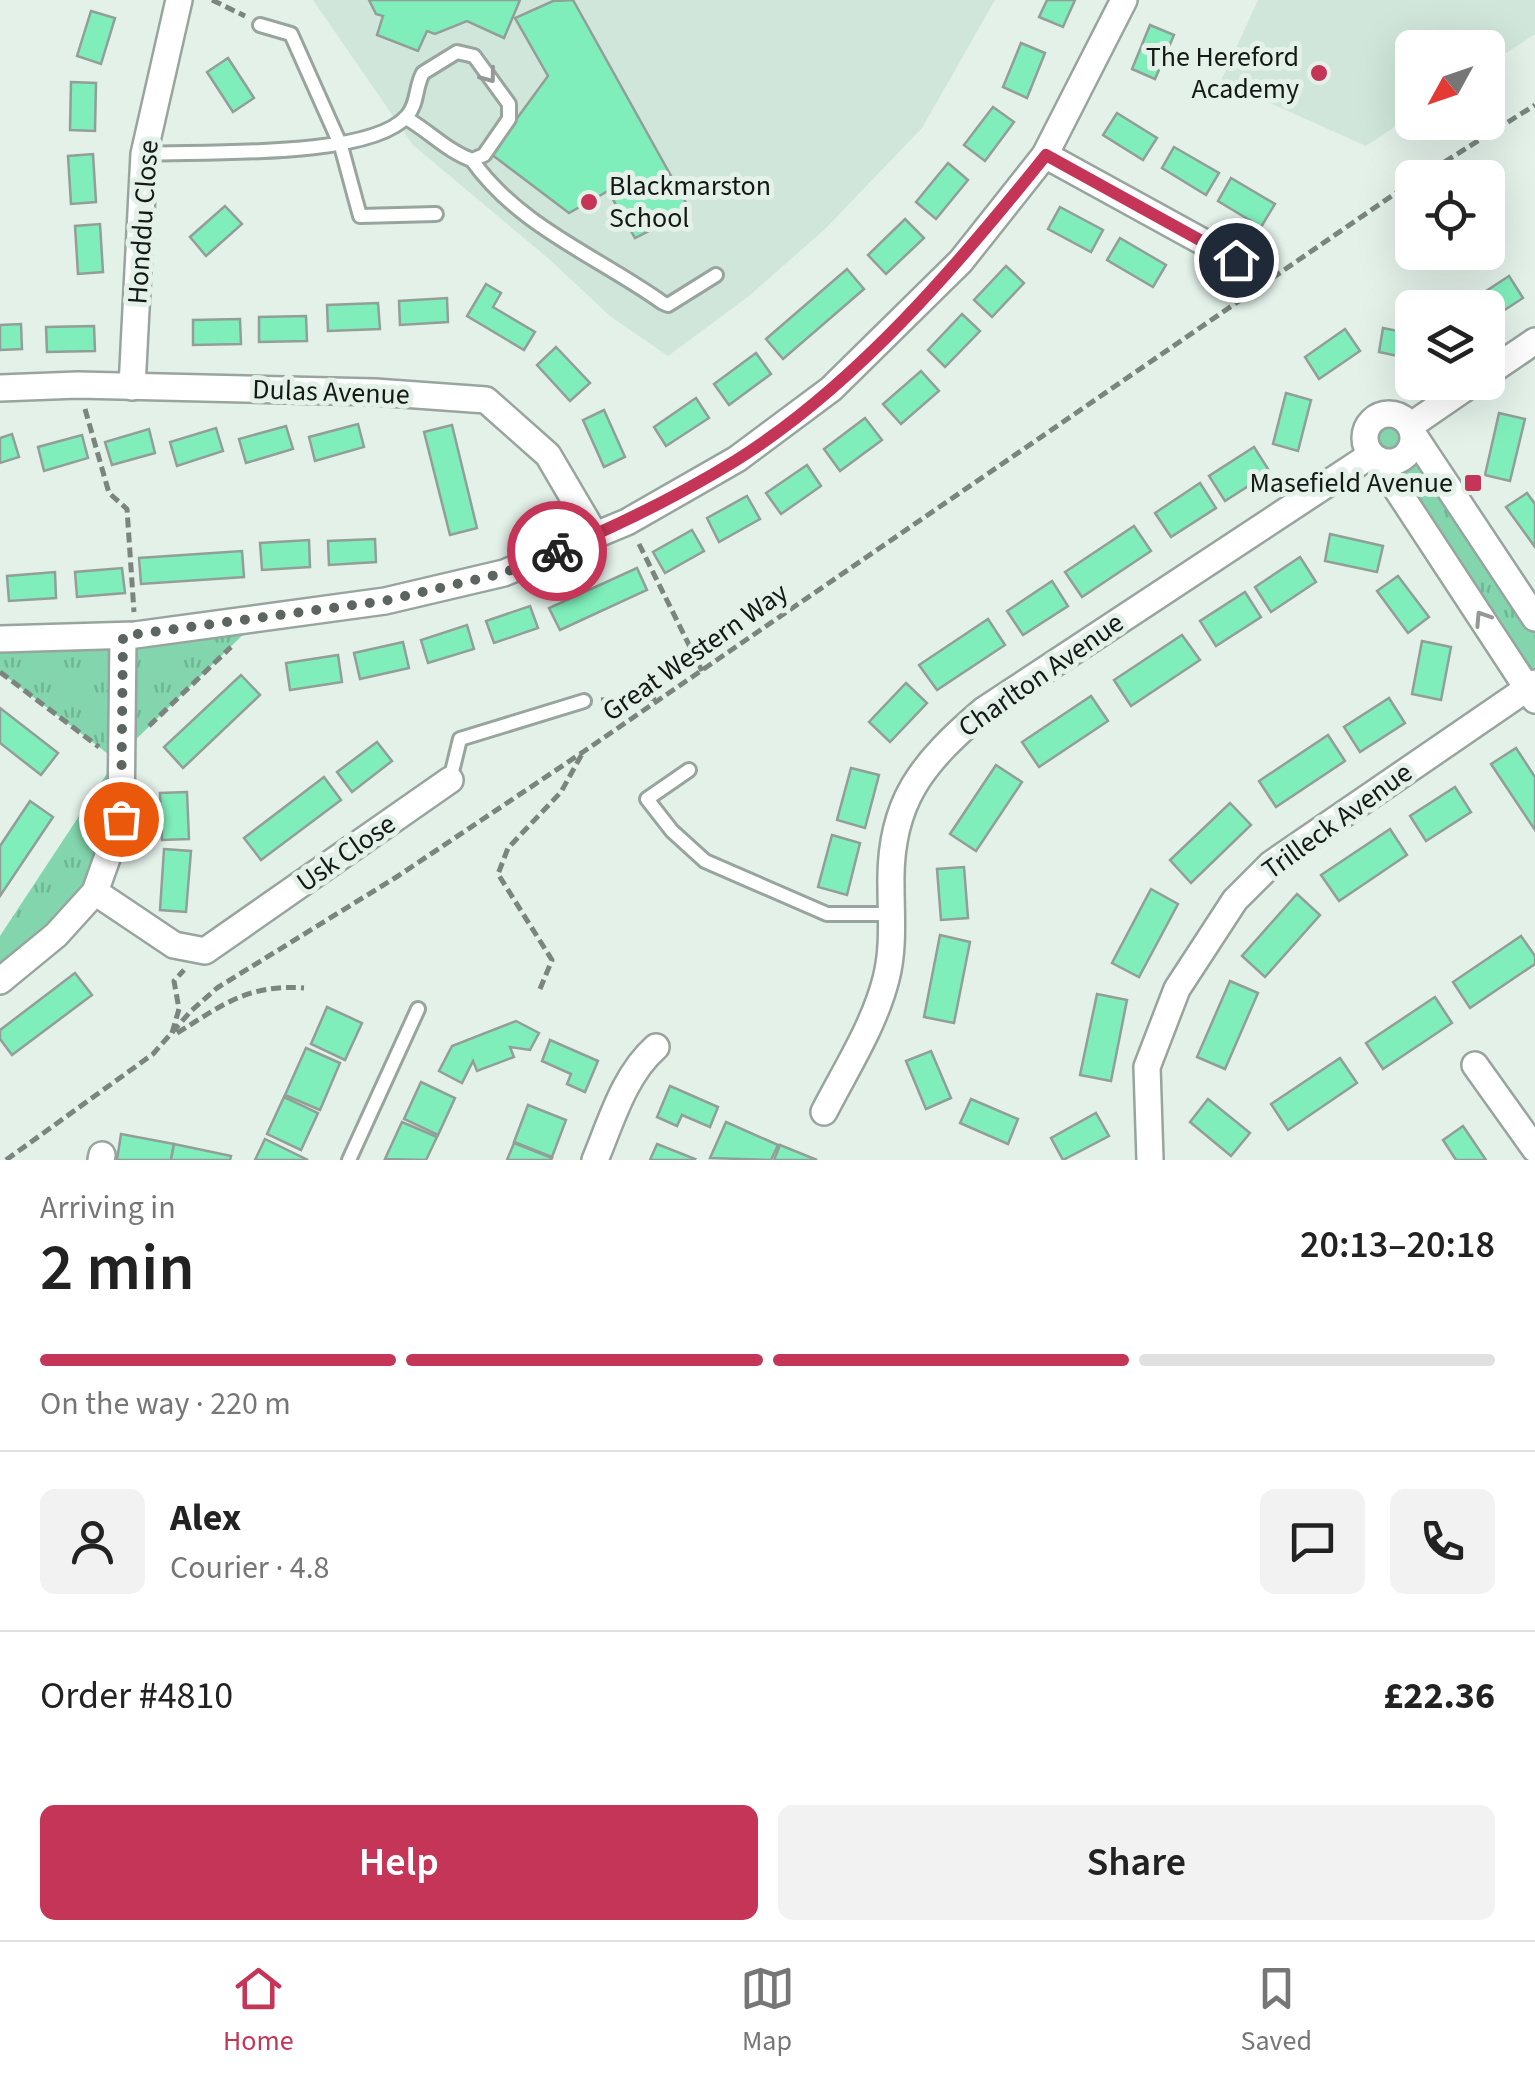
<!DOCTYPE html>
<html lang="en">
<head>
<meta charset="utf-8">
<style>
	body { margin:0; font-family:"Source Sans 3",sans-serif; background:#f2f2f2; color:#222; height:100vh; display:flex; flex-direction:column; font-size:38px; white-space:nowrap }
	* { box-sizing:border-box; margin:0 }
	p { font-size:32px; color:#767676 }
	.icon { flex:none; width:55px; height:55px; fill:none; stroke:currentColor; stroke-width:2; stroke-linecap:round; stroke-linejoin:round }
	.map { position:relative; height:1160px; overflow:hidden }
	.side { display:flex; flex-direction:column; background:#fff; flex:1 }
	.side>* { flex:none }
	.needle { width:65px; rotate:230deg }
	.tools { position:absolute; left:1395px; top:30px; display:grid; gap:20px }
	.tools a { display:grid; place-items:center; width:110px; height:110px; border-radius:15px; background:#fff; box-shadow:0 10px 40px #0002; font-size:50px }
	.pin { position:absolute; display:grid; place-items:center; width:85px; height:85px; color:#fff; margin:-42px; border:5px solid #fff; border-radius:50%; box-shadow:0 2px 10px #0007 }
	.courier { position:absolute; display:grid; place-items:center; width:100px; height:100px; margin:-50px; border:8px solid #c53557; border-radius:50%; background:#fff; color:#222; box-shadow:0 2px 12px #0007 }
	.headline em { font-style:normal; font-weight:600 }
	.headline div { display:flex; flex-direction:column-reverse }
	.headline { display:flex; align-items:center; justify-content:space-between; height:170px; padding:0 40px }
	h1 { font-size:65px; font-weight:600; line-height:75px }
	.bar { display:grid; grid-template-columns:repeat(4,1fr); gap:15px 10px; align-content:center; height:120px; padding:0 40px }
	.bar i { height:12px; border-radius:8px; background:#e0e0e0 }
	.bar .selected { background:#c53557 }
	.bar p { grid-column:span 4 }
	.line { display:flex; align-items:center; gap:25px; padding:0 40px; border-top:2px solid #e0e0e0 }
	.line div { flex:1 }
	.round { display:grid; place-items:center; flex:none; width:105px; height:105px; border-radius:15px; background:#f2f2f2 }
	.cta { display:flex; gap:20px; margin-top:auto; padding:20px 40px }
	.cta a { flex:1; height:115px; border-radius:15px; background:#c53557; color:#fff; font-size:40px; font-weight:600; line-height:115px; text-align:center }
	.cta a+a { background:#f2f2f2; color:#222 }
	.menu { display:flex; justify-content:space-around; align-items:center; height:140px; border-top:2px solid #e0e0e0; background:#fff; font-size:28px; color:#767676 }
	.menu a { display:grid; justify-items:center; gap:5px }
	.menu .selected { color:#c53557 }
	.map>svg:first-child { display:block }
</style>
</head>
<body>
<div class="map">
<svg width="1535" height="1160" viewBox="0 0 1535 1160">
	<defs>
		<pattern id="grass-tufts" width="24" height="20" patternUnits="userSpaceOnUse" patternTransform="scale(2.5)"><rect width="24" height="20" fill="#82d5ad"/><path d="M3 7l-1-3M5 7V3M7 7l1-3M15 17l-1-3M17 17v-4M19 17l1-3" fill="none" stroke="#6fb694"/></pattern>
	</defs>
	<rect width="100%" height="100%" fill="#e3f1e9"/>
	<g fill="#d0e6da">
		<path d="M313,0H995L922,128L825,229L749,296L668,356L610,316L549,259L413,145Z"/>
		<path d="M1258,0H1535V34L1488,65V48H1412V115L1366,146L1221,81Z"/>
	</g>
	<g fill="url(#grass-tufts)">
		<path d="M1385,414L1405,420L1535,618V700L1371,455L1366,431Z"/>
		<path d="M260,618L122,753L95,892L0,981V936L116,760L0,672V639Z"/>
	</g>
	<g fill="#7feebb" stroke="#929f98" stroke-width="2.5">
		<path d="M369,0H520L504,38L467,21L435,34L427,31L418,51L377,35L383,16L376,14Z"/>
		<path d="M573,0L690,210L635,238L608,191L569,213L491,154L548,76L515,18L553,1Z"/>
		<path d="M1047,0H1075L1063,27L1039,17Z"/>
		<path d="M91,11L115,18L101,64L77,56Z"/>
		<path d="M1150,25L1174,35L1155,79L1132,69Z"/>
		<path d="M1021,43L1045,53L1027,98L1003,87Z"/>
		<path d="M228,58L254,98L233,112L207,72Z"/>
		<path d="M71,82L96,83L95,131L70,130Z"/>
		<path d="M993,107L1014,122L985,161L964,145Z"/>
		<path d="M1117,113L1157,138L1143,160L1103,135Z"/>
		<path d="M1174,147L1219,173L1206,195L1162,168Z"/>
		<path d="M93,154L96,202L71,204L68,156Z"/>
		<path d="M948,163L968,180L936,219L916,202Z"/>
		<path d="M1231,178L1275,204L1261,227L1218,201Z"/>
		<path d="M225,206L242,224L206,256L190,237Z"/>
		<path d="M1060,207L1103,230L1091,252L1048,229Z"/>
		<path d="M905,219L924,238L886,274L868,255Z"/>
		<path d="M100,224L103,272L78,274L75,226Z"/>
		<path d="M1120,238L1166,265L1153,287L1107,260Z"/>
		<path d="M1006,266L1024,283L992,317L974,300Z"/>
		<path d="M847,269L864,289L783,359L766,339Z"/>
		<path d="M1509,276L1523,298L1488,321V308H1471L1468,303Z"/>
		<path d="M486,284L501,293L493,307L535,332L524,350L467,316Z"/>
		<path d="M447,298L448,322L400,325L399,301Z"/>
		<path d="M378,303L380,329L328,331L327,305Z"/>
		<path d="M962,314L980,331L945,367L928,350Z"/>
		<path d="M306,316L307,341L259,342V317Z"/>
		<path d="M240,319L241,344L193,345V320Z"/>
		<path d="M21,324L22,349L0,350V325Z"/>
		<path d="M94,326L95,351L47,352L46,327Z"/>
		<path d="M1383,328L1412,334V359L1379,352Z"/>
		<path d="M1345,329L1360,351L1319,379L1305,357Z"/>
		<path d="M556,347L590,383L570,401L537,365Z"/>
		<path d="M756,353L771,374L729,405L714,384Z"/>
		<path d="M921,371L939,391L901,424L883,404Z"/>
		<path d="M1286,393L1311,400L1298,451L1273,444Z"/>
		<path d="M696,398L709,418L666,446L654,427Z"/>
		<path d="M604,410L625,457L604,467L583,420Z"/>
		<path d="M1499,413L1525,419L1510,481L1485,475Z"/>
		<path d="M865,418L882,440L840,471L824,449Z"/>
		<path d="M358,424L364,447L315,461L309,437Z"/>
		<path d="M452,425L477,528L450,535L424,432Z"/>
		<path d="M286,426L293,449L246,463L239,439Z"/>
		<path d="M216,428L223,451L177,466L170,442Z"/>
		<path d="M149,429L155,453L112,465L105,442Z"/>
		<path d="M12,434L19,457L0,463V438Z"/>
		<path d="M82,435L88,458L44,471L38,447Z"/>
		<path d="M1254,447L1270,472L1225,501L1209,476Z"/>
		<path d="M807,465L821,486L781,514L766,493Z"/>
		<path d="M1200,483L1216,508L1171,537L1155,513Z"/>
		<path d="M1527,493L1535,504V547L1506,507Z"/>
		<path d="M747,496L760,519L719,542L707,518Z"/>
		<path d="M1134,526L1151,551L1082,597L1065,572Z"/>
		<path d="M692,530L704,551L665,573L653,552Z"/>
		<path d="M1330,534L1383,546L1377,572L1325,561Z"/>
		<path d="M375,539L376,562L329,565L328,541Z"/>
		<path d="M309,540L310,567L262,570L260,543Z"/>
		<path d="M242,551L244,577L141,584L139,558Z"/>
		<path d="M1300,557L1316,582L1271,612L1255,587Z"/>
		<path d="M122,568L125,593L77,597L75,572Z"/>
		<path d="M637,568L647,590L560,630L549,608Z"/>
		<path d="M55,572L56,598L9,601L7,576Z"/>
		<path d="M1398,576L1429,617L1408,633L1377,591Z"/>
		<path d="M1052,581L1068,606L1023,635L1007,611Z"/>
		<path d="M1245,592L1261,617L1216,646L1200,621Z"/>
		<path d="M530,606L538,628L494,643L486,621Z"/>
		<path d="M988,619L1005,645L937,690L919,665Z"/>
		<path d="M467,625L474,649L428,663L421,640Z"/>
		<path d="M1182,635L1200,660L1131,706L1114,680Z"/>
		<path d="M1422,641L1451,647L1441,700L1412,694Z"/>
		<path d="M403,642L409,668L360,679L354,653Z"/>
		<path d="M338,655L342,682L290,690L286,663Z"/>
		<path d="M241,675L260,695L183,768L164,747Z"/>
		<path d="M906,683L927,703L890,742L869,722Z"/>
		<path d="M1091,696L1108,721L1039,767L1022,742Z"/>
		<path d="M1389,698L1405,723L1360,752L1344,727Z"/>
		<path d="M0,708L58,753L41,775L0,743Z"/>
		<path d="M1328,735L1345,761L1276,807L1259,781Z"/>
		<path d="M377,742L392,761L352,792L337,772Z"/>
		<path d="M1516,748L1535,777V830L1491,764Z"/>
		<path d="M996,765L1022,782L976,851L950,834Z"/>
		<path d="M851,768L879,775L865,828L837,820Z"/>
		<path d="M324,777L341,800L261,860L244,838Z"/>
		<path d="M1455,787L1471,812L1426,841L1410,816Z"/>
		<path d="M187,792L189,839L162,840L160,793Z"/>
		<path d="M30,801L53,817L0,896V846Z"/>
		<path d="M1230,803L1251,825L1191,883L1170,860Z"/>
		<path d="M1390,829L1407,855L1339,901L1321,875Z"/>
		<path d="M832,835L860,843L847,895L818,887Z"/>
		<path d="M164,849L191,851L186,912L160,910Z"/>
		<path d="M964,867L968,918L941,920L937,869Z"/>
		<path d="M1151,889L1178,904L1139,977L1112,963Z"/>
		<path d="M1297,894L1320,915L1265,977L1242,956Z"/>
		<path d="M940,935L970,942L954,1023L924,1017Z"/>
		<path d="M1521,936L1535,956V964L1470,1008L1453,982Z"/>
		<path d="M75,973L92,995L12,1055L0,1039V1030Z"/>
		<path d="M1230,981L1258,993L1225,1069L1197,1057Z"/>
		<path d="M1097,994L1127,1000L1111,1081L1080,1075Z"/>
		<path d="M1435,997L1452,1023L1383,1069L1366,1043Z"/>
		<path d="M327,1007L362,1023L345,1060L311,1044Z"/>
		<path d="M516,1021L539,1033L530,1050L510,1047L514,1057L477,1071L473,1061L462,1083L439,1071L452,1046Z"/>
		<path d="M550,1040L598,1061L585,1092L567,1084L571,1074L542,1061Z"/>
		<path d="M306,1048L340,1063L320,1110L285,1095Z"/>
		<path d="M931,1051L951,1098L926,1109L906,1061Z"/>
		<path d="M1340,1058L1357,1083L1288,1130L1271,1104Z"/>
		<path d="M421,1082L455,1098L438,1135L404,1119Z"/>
		<path d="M670,1086L718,1107L710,1127L682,1115L677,1126L657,1117Z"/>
		<path d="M284,1097L318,1113L301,1150L267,1134Z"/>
		<path d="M971,1099L1018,1119L1008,1144L960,1123Z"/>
		<path d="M1208,1099L1250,1133L1231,1156L1190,1122Z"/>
		<path d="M528,1105L566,1120L552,1157L514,1142Z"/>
		<path d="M1096,1113L1109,1136L1063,1160L1051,1138Z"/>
		<path d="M402,1122L437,1137L426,1160L385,1159Z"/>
		<path d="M726,1122L778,1145L771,1160L710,1158Z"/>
		<path d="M1463,1126L1486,1160H1456L1443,1140Z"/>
		<path d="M121,1134L174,1144L171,1160H117Z"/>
		<path d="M265,1139L308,1160H255Z"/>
		<path d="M514,1143L552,1158L551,1160H507Z"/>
		<path d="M174,1144L231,1156L230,1160H171Z"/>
		<path d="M657,1144L695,1159L694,1160H650Z"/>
		<path d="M780,1145L817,1160H774Z"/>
	</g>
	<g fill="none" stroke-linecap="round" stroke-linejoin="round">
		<g stroke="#98a59e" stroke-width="18">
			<g id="lane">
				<path d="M260,25L291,34L341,146L360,216L436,214"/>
				<path d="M144,154C202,151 370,159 407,116C418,104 415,87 423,73L457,52L474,56L509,104V119L484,155L472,160C447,151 429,131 406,118"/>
				<path d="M472,160C519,227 599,257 663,303L668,305L716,275"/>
				<path d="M689,770L647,799L672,831L705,861L827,914H891"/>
				<path d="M450,780L460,739L584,701"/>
				<path d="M349,1160L418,1009"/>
			</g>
		</g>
		<g stroke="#98a59e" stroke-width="30">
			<g id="street">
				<path d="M1045,155L1236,260"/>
				<path d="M1488,373L1535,341"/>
				<path d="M132,387L144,154L179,0"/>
				<path d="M0,388L78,385L375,392L486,400L548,455L595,535"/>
				<circle cx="1389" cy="438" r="24"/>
				<path d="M1410,426L1474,382"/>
				<path d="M1413,434L1535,618"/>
				<path d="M1377,459L1535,700"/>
				<path d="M0,639L135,635L385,601L504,573L627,522L737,459L831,389L961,261L1045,155L1124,0"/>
				<path d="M95,892L174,945L205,951L450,780"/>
				<path d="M0,981L56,935L95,892L121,819L123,636"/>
				<path d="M1475,1065L1535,1149"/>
				<path d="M824,1112C846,1069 874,1026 886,979C894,948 891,917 891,886C889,802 922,763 984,710L1371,455"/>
				<path d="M101,1160L102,1155"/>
				<path d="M595,1160C611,1122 624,1075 656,1047"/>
				<path d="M1150,1160L1147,1067L1177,989L1235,900L1271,864L1535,683"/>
			</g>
		</g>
		<g stroke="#7b847f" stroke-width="5" stroke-dasharray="10 5" stroke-linecap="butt">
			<path d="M212,0L245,16"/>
			<path d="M1419,178L1535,105"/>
			<path d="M85,409L109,493L127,509L134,612"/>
			<path d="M639,544L702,671"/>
			<path d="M0,672L99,747"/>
			<path d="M601,700L660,698"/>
			<path d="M149,726L231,647"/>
			<path d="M540,989L552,960L498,874L508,848L561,792L582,754"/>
			<path d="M172,1033L179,1009L174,981L184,970"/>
			<path d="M177,1033C223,1005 247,984 304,988"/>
			<path d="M6,1160L153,1054L191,1011L217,988L398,876L583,752L1412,182"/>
		</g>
		<use href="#lane" stroke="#fff" stroke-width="12"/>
		<use href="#street" stroke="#fff" stroke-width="25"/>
	</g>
	<defs><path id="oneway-chevron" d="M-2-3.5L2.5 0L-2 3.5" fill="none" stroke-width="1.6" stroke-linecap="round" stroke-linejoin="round" transform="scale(2.5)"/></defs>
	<g stroke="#959896">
		<use href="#oneway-chevron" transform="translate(489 76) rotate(53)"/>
		<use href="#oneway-chevron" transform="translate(1482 618) rotate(-123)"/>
	</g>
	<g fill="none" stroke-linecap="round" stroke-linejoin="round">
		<path stroke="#5c6560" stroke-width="10" stroke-dasharray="0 18" d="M121,819L123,636L384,601L504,573L557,551"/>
		<path stroke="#c53557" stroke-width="12" d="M557,551C619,525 678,496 735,461C855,386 958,265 1046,155L1236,260"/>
	</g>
	<g fill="#c53557" stroke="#e3f1e9" stroke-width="4">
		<circle cx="1319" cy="73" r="10"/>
		<circle cx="589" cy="202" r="10"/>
		<rect x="1463" y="473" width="20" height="20" rx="5"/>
	</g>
	<g text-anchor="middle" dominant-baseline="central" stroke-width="10" stroke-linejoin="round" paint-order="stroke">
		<g font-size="28" fill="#141916" stroke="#e3f1e9" text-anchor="end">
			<text x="1299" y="57">The Hereford<tspan x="1299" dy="32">Academy</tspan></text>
			<text x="609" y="186" text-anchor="start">Blackmarston<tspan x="609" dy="32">School</tspan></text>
			<text x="1453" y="483">Masefield Avenue</text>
		</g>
		<g font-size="28" fill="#141916" stroke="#e3f1e9">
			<text transform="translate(143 222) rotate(-86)">Honddu Close</text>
			<text transform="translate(331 392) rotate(2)">Dulas Avenue</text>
			<text transform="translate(695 652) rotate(-35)">Great Western Way</text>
			<text transform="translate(1041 675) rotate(-35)">Charlton Avenue</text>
			<text transform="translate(1337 821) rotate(-36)">Trilleck Avenue</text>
			<text transform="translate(346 853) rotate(-35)">Usk Close</text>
		</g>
	</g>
</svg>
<div class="tools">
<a><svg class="needle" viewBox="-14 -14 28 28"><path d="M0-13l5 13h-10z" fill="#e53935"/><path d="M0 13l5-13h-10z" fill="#767676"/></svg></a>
<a><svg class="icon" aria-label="locate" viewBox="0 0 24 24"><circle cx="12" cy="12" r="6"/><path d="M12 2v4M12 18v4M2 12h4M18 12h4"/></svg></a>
<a><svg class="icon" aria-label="layers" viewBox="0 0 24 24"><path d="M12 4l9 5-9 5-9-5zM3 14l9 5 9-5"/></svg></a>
</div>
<div class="pin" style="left:121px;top:819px;background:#ea580c"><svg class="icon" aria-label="bag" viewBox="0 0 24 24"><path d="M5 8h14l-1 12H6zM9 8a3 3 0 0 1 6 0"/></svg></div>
<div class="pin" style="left:1236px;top:260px;background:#1f2937"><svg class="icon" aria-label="home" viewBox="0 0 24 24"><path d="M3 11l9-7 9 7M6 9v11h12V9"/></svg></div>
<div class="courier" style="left:557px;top:551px"><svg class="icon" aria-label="bike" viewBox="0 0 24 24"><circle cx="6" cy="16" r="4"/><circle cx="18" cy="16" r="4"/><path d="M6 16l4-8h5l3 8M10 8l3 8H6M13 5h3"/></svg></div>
</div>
<section class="side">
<div class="headline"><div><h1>2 min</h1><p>Arriving in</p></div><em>20:13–20:18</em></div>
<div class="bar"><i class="selected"></i><i class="selected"></i><i class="selected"></i><i></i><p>On the way · 220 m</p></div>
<div class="line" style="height:180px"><a class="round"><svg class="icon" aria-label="person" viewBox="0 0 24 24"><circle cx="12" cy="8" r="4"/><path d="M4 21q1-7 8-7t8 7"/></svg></a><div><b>Alex</b><p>Courier · 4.8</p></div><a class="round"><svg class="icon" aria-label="chat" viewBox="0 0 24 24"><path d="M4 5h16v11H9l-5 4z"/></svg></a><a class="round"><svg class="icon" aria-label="phone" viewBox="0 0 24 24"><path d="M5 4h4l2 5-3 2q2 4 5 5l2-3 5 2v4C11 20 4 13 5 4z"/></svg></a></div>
<div class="line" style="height:130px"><div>Order #4810</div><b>£22.36</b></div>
<div class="cta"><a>Help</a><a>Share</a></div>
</section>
<nav class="menu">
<a class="selected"><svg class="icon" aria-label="home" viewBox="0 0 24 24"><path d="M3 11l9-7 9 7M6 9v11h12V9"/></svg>Home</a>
<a><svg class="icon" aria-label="map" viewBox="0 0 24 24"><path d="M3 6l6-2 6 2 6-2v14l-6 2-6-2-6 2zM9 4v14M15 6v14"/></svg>Map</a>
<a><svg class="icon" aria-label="saved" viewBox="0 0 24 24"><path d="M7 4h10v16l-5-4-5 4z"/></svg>Saved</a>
</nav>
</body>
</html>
